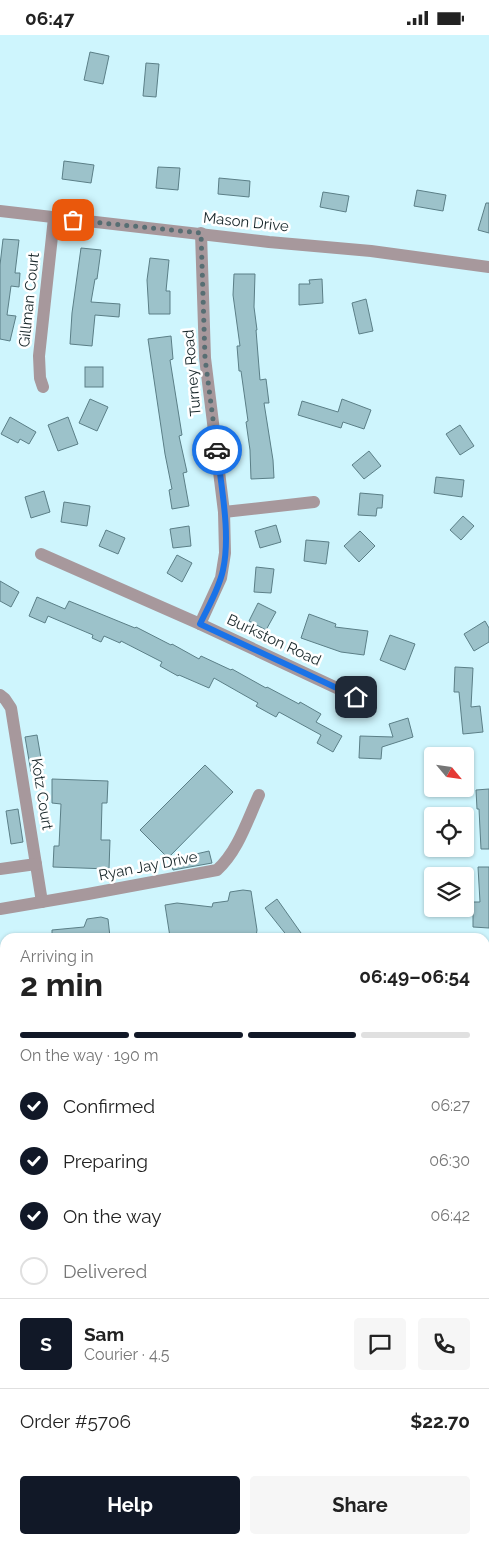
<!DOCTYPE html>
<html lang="en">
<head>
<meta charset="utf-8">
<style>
	body { margin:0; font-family:Raleway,sans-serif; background:#f6f6f6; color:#222; height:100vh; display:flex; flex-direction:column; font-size:19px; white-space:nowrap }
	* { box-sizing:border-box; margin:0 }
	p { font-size:16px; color:#767676 }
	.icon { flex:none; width:28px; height:28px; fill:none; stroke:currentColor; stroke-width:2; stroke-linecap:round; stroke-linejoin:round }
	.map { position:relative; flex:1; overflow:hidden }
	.side { position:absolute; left:0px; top:898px; width:490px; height:611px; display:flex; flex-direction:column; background:#fff; border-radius:15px 15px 0 0; box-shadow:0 1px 4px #0004 }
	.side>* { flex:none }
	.needle { width:32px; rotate:119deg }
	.fabs { position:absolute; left:424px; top:712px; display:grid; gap:10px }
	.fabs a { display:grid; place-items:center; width:50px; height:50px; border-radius:5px; background:#fff; box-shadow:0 1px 4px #0004; font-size:25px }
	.pin { position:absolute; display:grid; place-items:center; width:42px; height:42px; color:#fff; margin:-21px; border-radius:10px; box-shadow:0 2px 8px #0006 }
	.courier { position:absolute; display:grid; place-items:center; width:50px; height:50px; margin:-25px; border:4px solid #1a73e8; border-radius:50%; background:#fff; color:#222; box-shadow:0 1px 6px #0007 }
	.overview em { font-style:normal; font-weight:700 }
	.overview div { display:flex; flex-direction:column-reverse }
	.overview { display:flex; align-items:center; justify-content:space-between; height:85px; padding:0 20px }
	h1 { font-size:32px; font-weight:700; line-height:38px }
	.bar { display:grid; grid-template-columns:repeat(4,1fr); gap:8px 5px; align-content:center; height:60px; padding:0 20px }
	.bar i { height:6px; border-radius:4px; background:#e0e0e0 }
	.bar .current { background:#111827 }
	.bar p { grid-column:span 4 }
	.line { display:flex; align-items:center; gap:12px; padding:0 20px; border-top:1px solid #e0e0e0 }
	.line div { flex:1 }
	.round { display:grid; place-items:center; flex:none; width:52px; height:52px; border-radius:5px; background:#f6f6f6 }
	ol { padding:0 20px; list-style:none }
	li { display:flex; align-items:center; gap:15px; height:55px }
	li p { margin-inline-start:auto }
	li .icon { padding:5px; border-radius:50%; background:#111827; color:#fff; stroke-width:4 }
	li:last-child { color:#767676 }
	li i { width:28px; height:28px; border:2px solid #e0e0e0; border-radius:50% }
	.action { display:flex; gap:10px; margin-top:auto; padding:10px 20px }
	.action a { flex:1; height:58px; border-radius:5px; background:#111827; color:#fff; font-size:20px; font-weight:700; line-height:58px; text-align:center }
	.action a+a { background:#f6f6f6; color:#222 }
	.status { display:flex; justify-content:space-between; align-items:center; height:35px; padding:0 25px; background:#fff; direction:ltr }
	.status svg { height:14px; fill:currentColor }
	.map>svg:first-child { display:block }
</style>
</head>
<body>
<div class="status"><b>06:47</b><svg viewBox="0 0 49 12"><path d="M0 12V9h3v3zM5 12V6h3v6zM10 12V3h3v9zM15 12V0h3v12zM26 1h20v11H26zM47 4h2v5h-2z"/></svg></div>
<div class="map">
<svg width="489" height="1508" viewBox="0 0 489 1508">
	<rect width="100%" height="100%" fill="#cef5fd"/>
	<g fill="#9cc2ca" stroke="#5b7f87">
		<path d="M90,17L109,21L103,49L84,45Z"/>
		<path d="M146,28L159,29L156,62L143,61Z"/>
		<path d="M64,126L94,130L91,148L62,144Z"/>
		<path d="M158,132L180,133L178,155L156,153Z"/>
		<path d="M219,143L250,146L249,162L218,159Z"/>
		<path d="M417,155L446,160L443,176L414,171Z"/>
		<path d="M323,157L349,161L346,177L320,172Z"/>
		<path d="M486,168H489V198L478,195Z"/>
		<path d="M3,204L19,205L15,238H20L19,252L11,251L7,280L16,281L10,306L0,304V230Z"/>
		<path d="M81,213L101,215L97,244H95L91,267L120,269L119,282L95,280L92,311L70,309L72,278Z"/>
		<path d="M150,223L169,225L166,256H170V279H149L147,245Z"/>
		<path d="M234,239H255L254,272L257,295H256L260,345L266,344L269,368H264L273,425L274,443L251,444L250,415L246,387L248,386L241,336H239L237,311H240L233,260Z"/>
		<path d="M322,244L323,268L299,270V249H310L309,245Z"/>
		<path d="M366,264L373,296L359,299L352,268Z"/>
		<path d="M171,301L173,324L170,325L182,400L179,401L187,437L183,438L189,471L172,474L169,455L172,454L165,419L148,304Z"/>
		<rect x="85" y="332" width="18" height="20"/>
		<path d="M90,364L108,372L97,396L79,388Z"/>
		<path d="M342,364L371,375L364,394L343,387L341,393L298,380L302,366L338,377Z"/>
		<path d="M10,382L36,397L29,409L20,404L18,408L1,399Z"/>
		<path d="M68,382L78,409L58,416L48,390Z"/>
		<path d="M460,390L474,411L460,420L446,399Z"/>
		<path d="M369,416L381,431L364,444L352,430Z"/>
		<path d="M436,442L464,445L462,462L434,458Z"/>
		<path d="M44,456L50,477L31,483L25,462Z"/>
		<path d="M360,458L383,460L382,473H377L376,481L358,480Z"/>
		<path d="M64,467L90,471L87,491L61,487Z"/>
		<path d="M463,481L474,491L461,505L450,495Z"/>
		<path d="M276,490L281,507L260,513L255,496Z"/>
		<path d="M189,491L191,511L173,513L170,494Z"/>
		<path d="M106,495L125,503L118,519L99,511Z"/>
		<path d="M360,496L375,511L359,527L344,511Z"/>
		<path d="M306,505L329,507L326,529L304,526Z"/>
		<path d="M177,520L192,528L182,547L167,538Z"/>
		<path d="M256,532L274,534L271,558L254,557Z"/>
		<path d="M0,546L19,557L11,572L0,566Z"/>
		<path d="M37,562L65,574L69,566L135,593L136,592L171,610L172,609L199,624L201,621L231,635L232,634L266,653L267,652L299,669L300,667L321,679L316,687L342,701L333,717L317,708L321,700L279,677L276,682L256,671L258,668L214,643L209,653L179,640L178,641L160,631L162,627L121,606L120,608L104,601L101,607L92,603L93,600L48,581L45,588L29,581Z"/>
		<path d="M258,568L276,577L266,595L249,586Z"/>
		<path d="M309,579L336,589L335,592L368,596L364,620L341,617L301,603Z"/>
		<path d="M485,586L489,593V607L474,616L464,599Z"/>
		<path d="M390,600L415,609L405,635L380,625Z"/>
		<path d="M455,632L473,633L471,672L480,671L483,697L463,699L459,657H454Z"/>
		<path d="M408,683L413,702L382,712L381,724L359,723L360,701L393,702L389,689Z"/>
		<path d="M37,700L43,735L31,737L25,702Z"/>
		<path d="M205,730L233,757L168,823L140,795Z"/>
		<path d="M52,744L108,746L107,768H102L101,805H110L109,834L53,832L54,811H59L61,769L52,768Z"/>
		<path d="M489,754V814H481L479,774H477L476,755Z"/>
		<path d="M18,774L23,807L11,809L6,776Z"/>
		<path d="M209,816L212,828L173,835L170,825Z"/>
		<path d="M478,832H489V893L473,892V867H480Z"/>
		<path d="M243,855L251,856L257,895L256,902H170L165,870L177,868L212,872L213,868L228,866L230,857Z"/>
		<path d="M277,864L301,898L294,902H288L265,873Z"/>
		<path d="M101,882L108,884L110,902H52V895L84,892L87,884Z"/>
	</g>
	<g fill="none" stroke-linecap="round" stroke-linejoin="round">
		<g stroke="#a7989c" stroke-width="12">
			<path d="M0,176L269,207L371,216L489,232"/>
			<path d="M43,352L40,343L39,321L54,183"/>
			<path d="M224,477L314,467"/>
			<path d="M41,519L200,589L356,662"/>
			<path d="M200,589L221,543L225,518L224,477L205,323L201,198"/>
			<path d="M0,660L5,664L11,673L42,867"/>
			<path d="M0,834L36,829"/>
			<path d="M0,874L88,859L217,835C238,816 247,786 259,760"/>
			<path d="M485,949L489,952"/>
			<path d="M0,995L5,994"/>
			<path d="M485,1037H489"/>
			<path d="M0,1250H5"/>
			<path d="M485,1391L489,1395"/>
			<path d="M0,1441H5"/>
			<path d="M485,1448L489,1452"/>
			<path d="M485,1487L489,1488"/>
		</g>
	</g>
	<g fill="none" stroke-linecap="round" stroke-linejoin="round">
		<path stroke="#576e73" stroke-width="5" stroke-dasharray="0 9" d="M73,185L201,198L205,323L217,415"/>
		<path stroke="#1a73e8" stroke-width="6" d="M217,415C221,451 231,499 223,535C219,554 208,572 200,589L356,662"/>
	</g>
	<g text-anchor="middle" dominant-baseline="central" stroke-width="5" stroke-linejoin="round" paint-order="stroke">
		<g font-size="15" fill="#172629" stroke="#fff">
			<text transform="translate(246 187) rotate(6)">Mason Drive</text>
			<text transform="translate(29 265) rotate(-84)">Gillman Court</text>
			<text transform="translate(192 338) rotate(-95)">Turney Road</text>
			<text transform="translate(274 605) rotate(25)">Burkston Road</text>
			<text transform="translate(42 759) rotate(81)">Kotz Court</text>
			<text transform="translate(148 831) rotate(-11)">Ryan Jay Drive</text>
		</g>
	</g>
</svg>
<div class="fabs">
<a><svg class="needle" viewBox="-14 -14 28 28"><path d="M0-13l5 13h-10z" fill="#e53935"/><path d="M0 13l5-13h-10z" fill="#767676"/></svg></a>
<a><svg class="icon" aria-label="locate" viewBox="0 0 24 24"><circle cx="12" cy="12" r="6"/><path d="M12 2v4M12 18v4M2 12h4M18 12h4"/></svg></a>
<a><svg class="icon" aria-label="layers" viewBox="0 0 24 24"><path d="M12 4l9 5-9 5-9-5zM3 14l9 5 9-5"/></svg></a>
</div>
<div class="pin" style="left:73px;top:185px;background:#ea580c"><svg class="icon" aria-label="bag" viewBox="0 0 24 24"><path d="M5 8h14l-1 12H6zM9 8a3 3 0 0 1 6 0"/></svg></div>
<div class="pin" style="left:356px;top:662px;background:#1f2937"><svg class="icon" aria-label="home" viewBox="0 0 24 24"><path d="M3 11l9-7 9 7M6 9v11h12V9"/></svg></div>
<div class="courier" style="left:217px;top:415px"><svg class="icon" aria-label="car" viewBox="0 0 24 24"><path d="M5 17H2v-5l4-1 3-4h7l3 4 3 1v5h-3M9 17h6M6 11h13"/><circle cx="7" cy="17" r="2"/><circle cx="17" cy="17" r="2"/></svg></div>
<section class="side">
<div class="overview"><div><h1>2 min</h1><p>Arriving in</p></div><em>06:49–06:54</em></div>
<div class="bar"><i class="current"></i><i class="current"></i><i class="current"></i><i></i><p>On the way · 190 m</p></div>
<ol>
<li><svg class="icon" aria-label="check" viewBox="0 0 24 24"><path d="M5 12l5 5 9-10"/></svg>Confirmed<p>06:27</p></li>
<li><svg class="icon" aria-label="check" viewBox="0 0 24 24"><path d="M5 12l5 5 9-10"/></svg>Preparing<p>06:30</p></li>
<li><svg class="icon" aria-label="check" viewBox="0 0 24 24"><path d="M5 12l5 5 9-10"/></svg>On the way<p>06:42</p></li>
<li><i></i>Delivered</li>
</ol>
<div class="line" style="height:90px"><b class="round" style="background:#111827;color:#fff">S</b><div><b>Sam</b><p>Courier · 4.5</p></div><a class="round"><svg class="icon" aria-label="chat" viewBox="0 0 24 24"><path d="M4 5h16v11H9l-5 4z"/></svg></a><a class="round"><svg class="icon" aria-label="phone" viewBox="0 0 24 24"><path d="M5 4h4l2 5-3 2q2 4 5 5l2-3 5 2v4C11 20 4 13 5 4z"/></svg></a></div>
<div class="line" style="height:65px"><div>Order #5706</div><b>$22.70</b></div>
<div class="action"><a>Help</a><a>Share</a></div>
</section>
</div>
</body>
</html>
